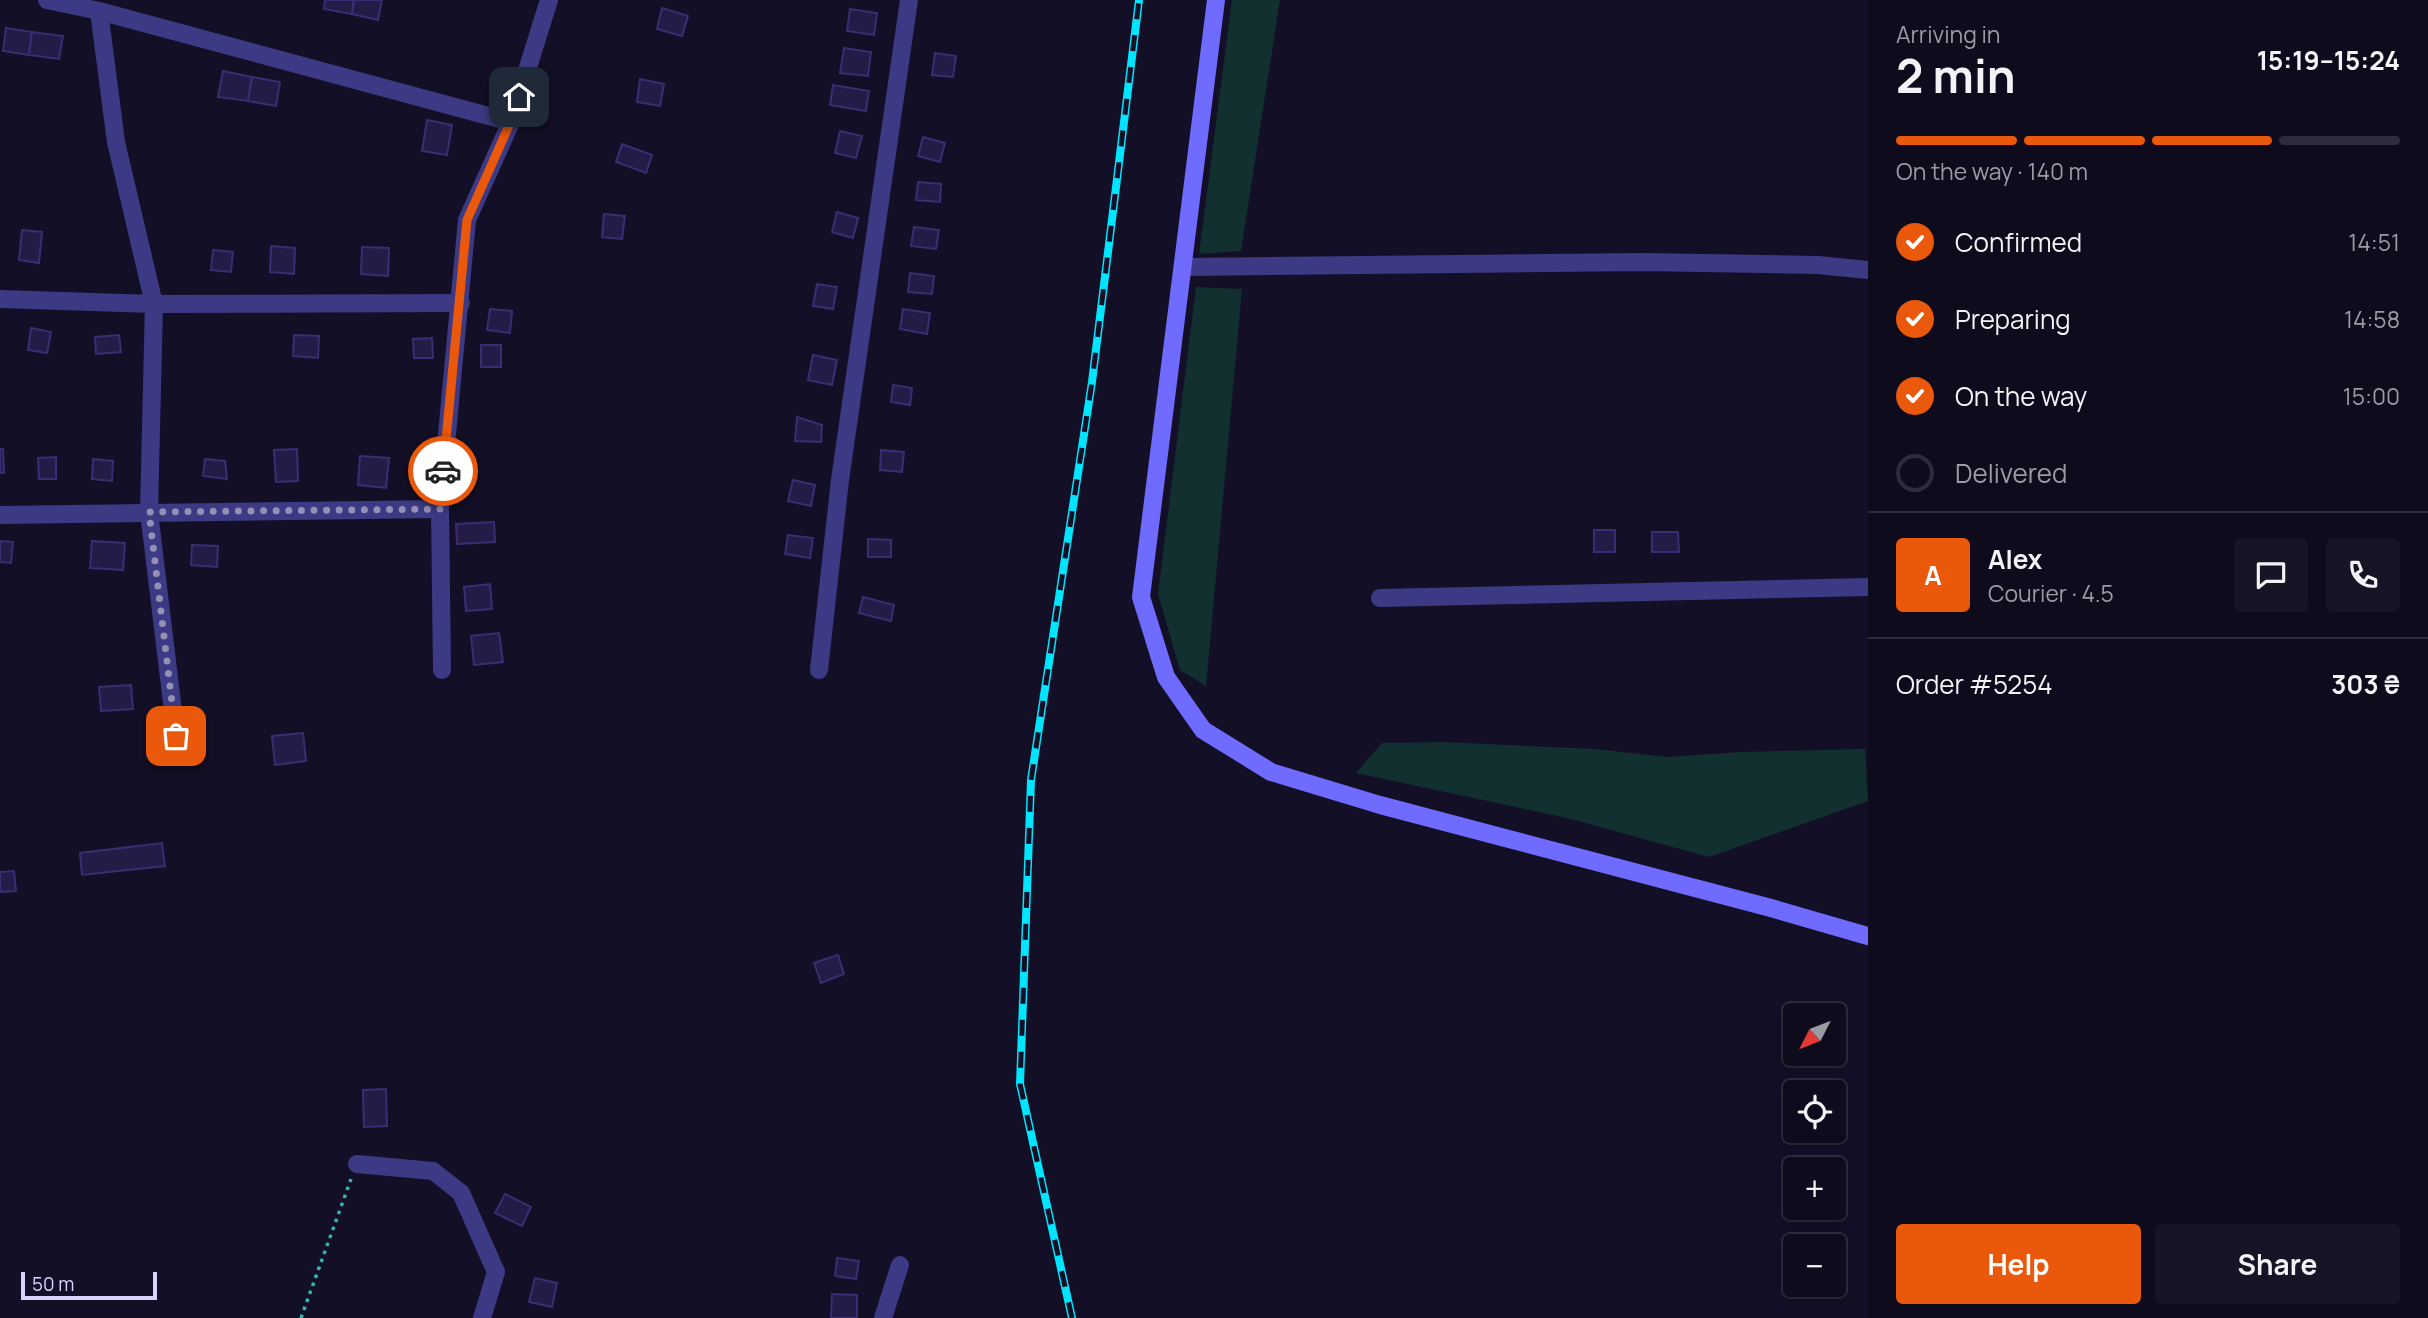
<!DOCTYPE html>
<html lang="en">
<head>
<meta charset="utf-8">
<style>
	body { margin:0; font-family:Manrope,sans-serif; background:#171425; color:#f1f3f6; height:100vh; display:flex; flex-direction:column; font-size:26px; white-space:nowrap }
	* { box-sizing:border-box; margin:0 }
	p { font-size:23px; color:#9b9ba3 }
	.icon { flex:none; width:38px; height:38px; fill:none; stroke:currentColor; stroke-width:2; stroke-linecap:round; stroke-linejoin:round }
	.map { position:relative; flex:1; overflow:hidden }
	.side { display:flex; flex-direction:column; background:#0e0b1c; width:560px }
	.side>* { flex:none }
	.needle { width:46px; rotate:228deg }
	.buttons { position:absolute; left:1783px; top:1003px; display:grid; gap:14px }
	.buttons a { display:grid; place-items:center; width:63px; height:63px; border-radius:7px; background:#0e0b1c; box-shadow:0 4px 10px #0003,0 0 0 2px #2e2b3b; font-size:35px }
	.scale { position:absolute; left:21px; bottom:18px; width:136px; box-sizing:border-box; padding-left:7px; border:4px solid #d9d4ff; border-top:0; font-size:19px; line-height:24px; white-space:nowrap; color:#d9d4ff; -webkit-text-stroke:5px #130f26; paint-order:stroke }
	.pin { position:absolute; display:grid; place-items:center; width:60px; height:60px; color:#fff; margin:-30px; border-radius:14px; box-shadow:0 4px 10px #0006 }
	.courier { position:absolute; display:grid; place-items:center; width:70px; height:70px; margin:-35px; border:5px solid #ea580c; border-radius:50%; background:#fff; color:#222; box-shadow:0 2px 9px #0007 }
	.head em { font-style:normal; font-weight:700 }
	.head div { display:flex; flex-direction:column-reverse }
	.head { display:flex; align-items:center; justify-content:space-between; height:119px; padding:0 28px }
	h1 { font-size:46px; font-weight:700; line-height:52px }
	.bar { display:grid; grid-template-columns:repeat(4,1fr); gap:10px 7px; align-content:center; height:84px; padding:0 28px }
	.bar i { height:9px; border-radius:5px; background:#2e2b3b }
	.bar .current { background:#ea580c }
	.bar p { grid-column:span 4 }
	.line { display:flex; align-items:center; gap:18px; padding:0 28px; border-top:2px solid #2e2b3b }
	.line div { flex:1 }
	.round { display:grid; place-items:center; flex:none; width:74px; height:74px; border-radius:7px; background:#171425 }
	ol { padding:0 28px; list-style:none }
	li { display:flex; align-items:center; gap:21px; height:77px }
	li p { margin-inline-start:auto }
	li .icon { padding:7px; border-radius:50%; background:#ea580c; color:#fff; stroke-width:4 }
	li:last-child { color:#9b9ba3 }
	li i { width:38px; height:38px; border:4px solid #2e2b3b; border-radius:50% }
	.cta { display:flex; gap:14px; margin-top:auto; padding:14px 28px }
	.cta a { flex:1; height:80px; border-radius:7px; background:#ea580c; color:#fff; font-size:28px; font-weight:700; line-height:80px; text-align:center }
	.cta a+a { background:#171425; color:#f1f3f6 }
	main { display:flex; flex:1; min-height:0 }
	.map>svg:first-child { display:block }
</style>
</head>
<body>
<main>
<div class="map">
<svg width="1868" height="1318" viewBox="0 0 1868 1318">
	<rect width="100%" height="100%" fill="#130f26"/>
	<g fill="#12302f">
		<path d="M1232,0H1280L1241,251L1199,254Z"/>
		<path d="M1196,287L1242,289L1206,686L1180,670L1158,594Z"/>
		<path d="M1441,742L1595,749L1667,757L1740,752L1865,749L1868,801L1709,857L1567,818L1356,773L1382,743Z"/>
	</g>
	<g fill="#241b47" stroke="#3b2d73" stroke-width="2">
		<path d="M325,0H354L352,14L324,9Z"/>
		<path d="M354,0H382L378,20L352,14Z"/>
		<path d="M662,8L688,16L682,36L657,29Z"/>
		<path d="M850,9L877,13L874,35L847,31Z"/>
		<path d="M6,28L32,32L29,55L3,51Z"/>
		<path d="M32,32L63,36L59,59L29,55Z"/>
		<path d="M844,48L871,52L868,76L840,73Z"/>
		<path d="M935,53L956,56L953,77L932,75Z"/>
		<path d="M223,71L252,77L248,101L218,97Z"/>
		<path d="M252,77L280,82L276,106L248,101Z"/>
		<path d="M640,79L664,84L660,106L637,102Z"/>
		<path d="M833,85L869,91L866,111L830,105Z"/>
		<path d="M427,120L452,125L447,155L422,151Z"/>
		<path d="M840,131L862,136L856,158L835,153Z"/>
		<path d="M923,137L945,143L940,162L918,156Z"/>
		<path d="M622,144L652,155L646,173L616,162Z"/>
		<path d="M918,182L941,184L940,202L916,200Z"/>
		<path d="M837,212L858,218L853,238L832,232Z"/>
		<path d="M604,214L625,216L622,239L602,237Z"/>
		<path d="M914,227L939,230L936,249L911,246Z"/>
		<path d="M22,230L42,232L39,263L19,260Z"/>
		<path d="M271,246L295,248L294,274L270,272Z"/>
		<path d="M362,247L389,248L388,276L361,274Z"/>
		<path d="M213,250L233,252L231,272L211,270Z"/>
		<path d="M910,273L934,276L932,294L908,292Z"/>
		<path d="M817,284L837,287L833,309L813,306Z"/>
		<path d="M490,309L512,311L510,333L487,330Z"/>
		<path d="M903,309L930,313L927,334L900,329Z"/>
		<path d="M31,328L51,332L47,353L28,350Z"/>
		<path d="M119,335L121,352L96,354L95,337Z"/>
		<path d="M294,335L319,336L318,358L293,356Z"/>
		<path d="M432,338L433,358H414L413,339Z"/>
		<rect x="481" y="345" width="20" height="22"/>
		<path d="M813,355L837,360L832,385L808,380Z"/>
		<path d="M893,385L912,388L910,405L891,402Z"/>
		<path d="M797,417L822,425L821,442L795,441Z"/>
		<path d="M0,449H3L4,473H0Z"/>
		<path d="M297,449L298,481L276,482L274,450Z"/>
		<path d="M881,450L904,452L902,472L880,470Z"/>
		<path d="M360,456L389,458L386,488L358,485Z"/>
		<path d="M56,457V479H39L38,458Z"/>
		<path d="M93,459L113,461L112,481L92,479Z"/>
		<path d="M205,459L225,461L227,479L203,476Z"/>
		<path d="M793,480L815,485L811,506L788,501Z"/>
		<path d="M494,522L495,542L457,544L456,524Z"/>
		<rect x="1594" y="530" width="21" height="22"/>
		<path d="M1652,532H1678L1679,552H1652Z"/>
		<path d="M788,535L813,538L810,558L785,554Z"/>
		<path d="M868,539L891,540V557H868Z"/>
		<path d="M0,541L13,542L11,563L0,562Z"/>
		<path d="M92,541L125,543L123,570L90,568Z"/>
		<path d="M192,545L218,546L217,567L191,565Z"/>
		<path d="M490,584L492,609L466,611L464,587Z"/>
		<path d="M863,597L894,605L891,621L859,613Z"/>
		<path d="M499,633L503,662L474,665L471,636Z"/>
		<path d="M131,685L133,709L101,711L99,687Z"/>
		<path d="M303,733L306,761L275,765L272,736Z"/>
		<path d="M162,843L165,866L82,875L80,853Z"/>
		<path d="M14,871L16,891L0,892V872Z"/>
		<path d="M838,955L844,974L821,983L814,963Z"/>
		<path d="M386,1089L387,1126L364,1127L363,1090Z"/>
		<path d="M505,1194L531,1207L522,1226L495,1213Z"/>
		<path d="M837,1258L859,1261L856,1279L835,1276Z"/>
		<path d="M535,1278L557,1283L552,1307L529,1302Z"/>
		<path d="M832,1294L857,1295V1318H831Z"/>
	</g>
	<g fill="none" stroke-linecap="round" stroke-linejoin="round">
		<path stroke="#2fb8b0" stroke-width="3.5" stroke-dasharray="3.5 5" stroke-linecap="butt" d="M301,1318L351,1179"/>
		<g stroke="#3d3a85" stroke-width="18">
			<path d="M47,0L99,11L511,122"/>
			<path d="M99,11L116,142L154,304L149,512L176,736"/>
			<path d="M1183,267L1643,262L1818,265L1868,270"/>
			<path d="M0,299L154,304L461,303"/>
			<path d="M0,515L440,509"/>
			<path d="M1380,598L1868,587"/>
			<path d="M442,670L440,509L467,220L511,122L549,0"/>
			<path d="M819,670L840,480L909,0"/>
			<path d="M357,1164L433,1171L461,1193L496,1272L482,1318"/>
			<path d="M883,1318L900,1265"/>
		</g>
		<path stroke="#6f6bff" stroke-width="18" d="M1216,0L1141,597L1166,677L1203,730L1271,772L1380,805L1771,908L1868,936"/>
		<g stroke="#00e5ff" stroke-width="8">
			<path id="rail" d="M1072,1318L1020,1084L1031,780L1092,382L1139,0"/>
		</g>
		<use href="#rail" stroke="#130f26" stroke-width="5" stroke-dasharray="16" stroke-linecap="butt"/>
	</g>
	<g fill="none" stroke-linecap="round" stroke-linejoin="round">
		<path stroke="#948fb3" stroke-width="7" stroke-dasharray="0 12.6" d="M176,736L149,512L440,509L443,471"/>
		<path stroke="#ea580c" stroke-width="9" d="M443,471L467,220L511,121L519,97"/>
	</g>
</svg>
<div class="buttons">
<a><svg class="needle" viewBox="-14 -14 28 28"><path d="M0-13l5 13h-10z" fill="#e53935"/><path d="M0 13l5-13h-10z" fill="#9b9ba3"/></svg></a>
<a><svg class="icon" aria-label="locate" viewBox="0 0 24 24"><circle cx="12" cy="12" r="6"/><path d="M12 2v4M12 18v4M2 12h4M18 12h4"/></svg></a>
<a>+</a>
<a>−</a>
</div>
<div class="scale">50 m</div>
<div class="pin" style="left:176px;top:736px;background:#ea580c"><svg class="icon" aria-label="bag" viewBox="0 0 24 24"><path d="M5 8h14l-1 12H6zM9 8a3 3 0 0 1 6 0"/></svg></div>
<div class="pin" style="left:519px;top:97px;background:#1f2937"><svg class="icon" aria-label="home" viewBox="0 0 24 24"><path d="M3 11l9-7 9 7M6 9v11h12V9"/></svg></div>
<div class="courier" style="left:443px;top:471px"><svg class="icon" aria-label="car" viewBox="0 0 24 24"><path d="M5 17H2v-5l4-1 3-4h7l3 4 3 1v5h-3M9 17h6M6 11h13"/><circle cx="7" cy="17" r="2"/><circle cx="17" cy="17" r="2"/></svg></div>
</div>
<section class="side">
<div class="head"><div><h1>2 min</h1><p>Arriving in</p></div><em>15:19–15:24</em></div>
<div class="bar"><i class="current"></i><i class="current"></i><i class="current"></i><i></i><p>On the way · 140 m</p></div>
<ol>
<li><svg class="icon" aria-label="check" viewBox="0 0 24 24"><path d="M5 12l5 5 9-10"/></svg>Confirmed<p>14:51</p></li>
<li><svg class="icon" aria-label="check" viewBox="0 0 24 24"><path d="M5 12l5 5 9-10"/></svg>Preparing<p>14:58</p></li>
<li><svg class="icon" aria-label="check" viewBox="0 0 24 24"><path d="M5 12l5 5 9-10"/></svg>On the way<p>15:00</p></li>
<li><i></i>Delivered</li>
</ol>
<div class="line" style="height:126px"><b class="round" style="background:#ea580c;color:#fff">A</b><div><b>Alex</b><p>Courier · 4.5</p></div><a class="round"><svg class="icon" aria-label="chat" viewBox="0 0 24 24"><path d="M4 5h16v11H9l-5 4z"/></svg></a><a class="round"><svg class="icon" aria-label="phone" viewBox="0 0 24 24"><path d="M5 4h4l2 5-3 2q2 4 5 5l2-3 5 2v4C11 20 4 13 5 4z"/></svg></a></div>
<div class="line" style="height:91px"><div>Order #5254</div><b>303 ₴</b></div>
<div class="cta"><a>Help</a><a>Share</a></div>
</section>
</main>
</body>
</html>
